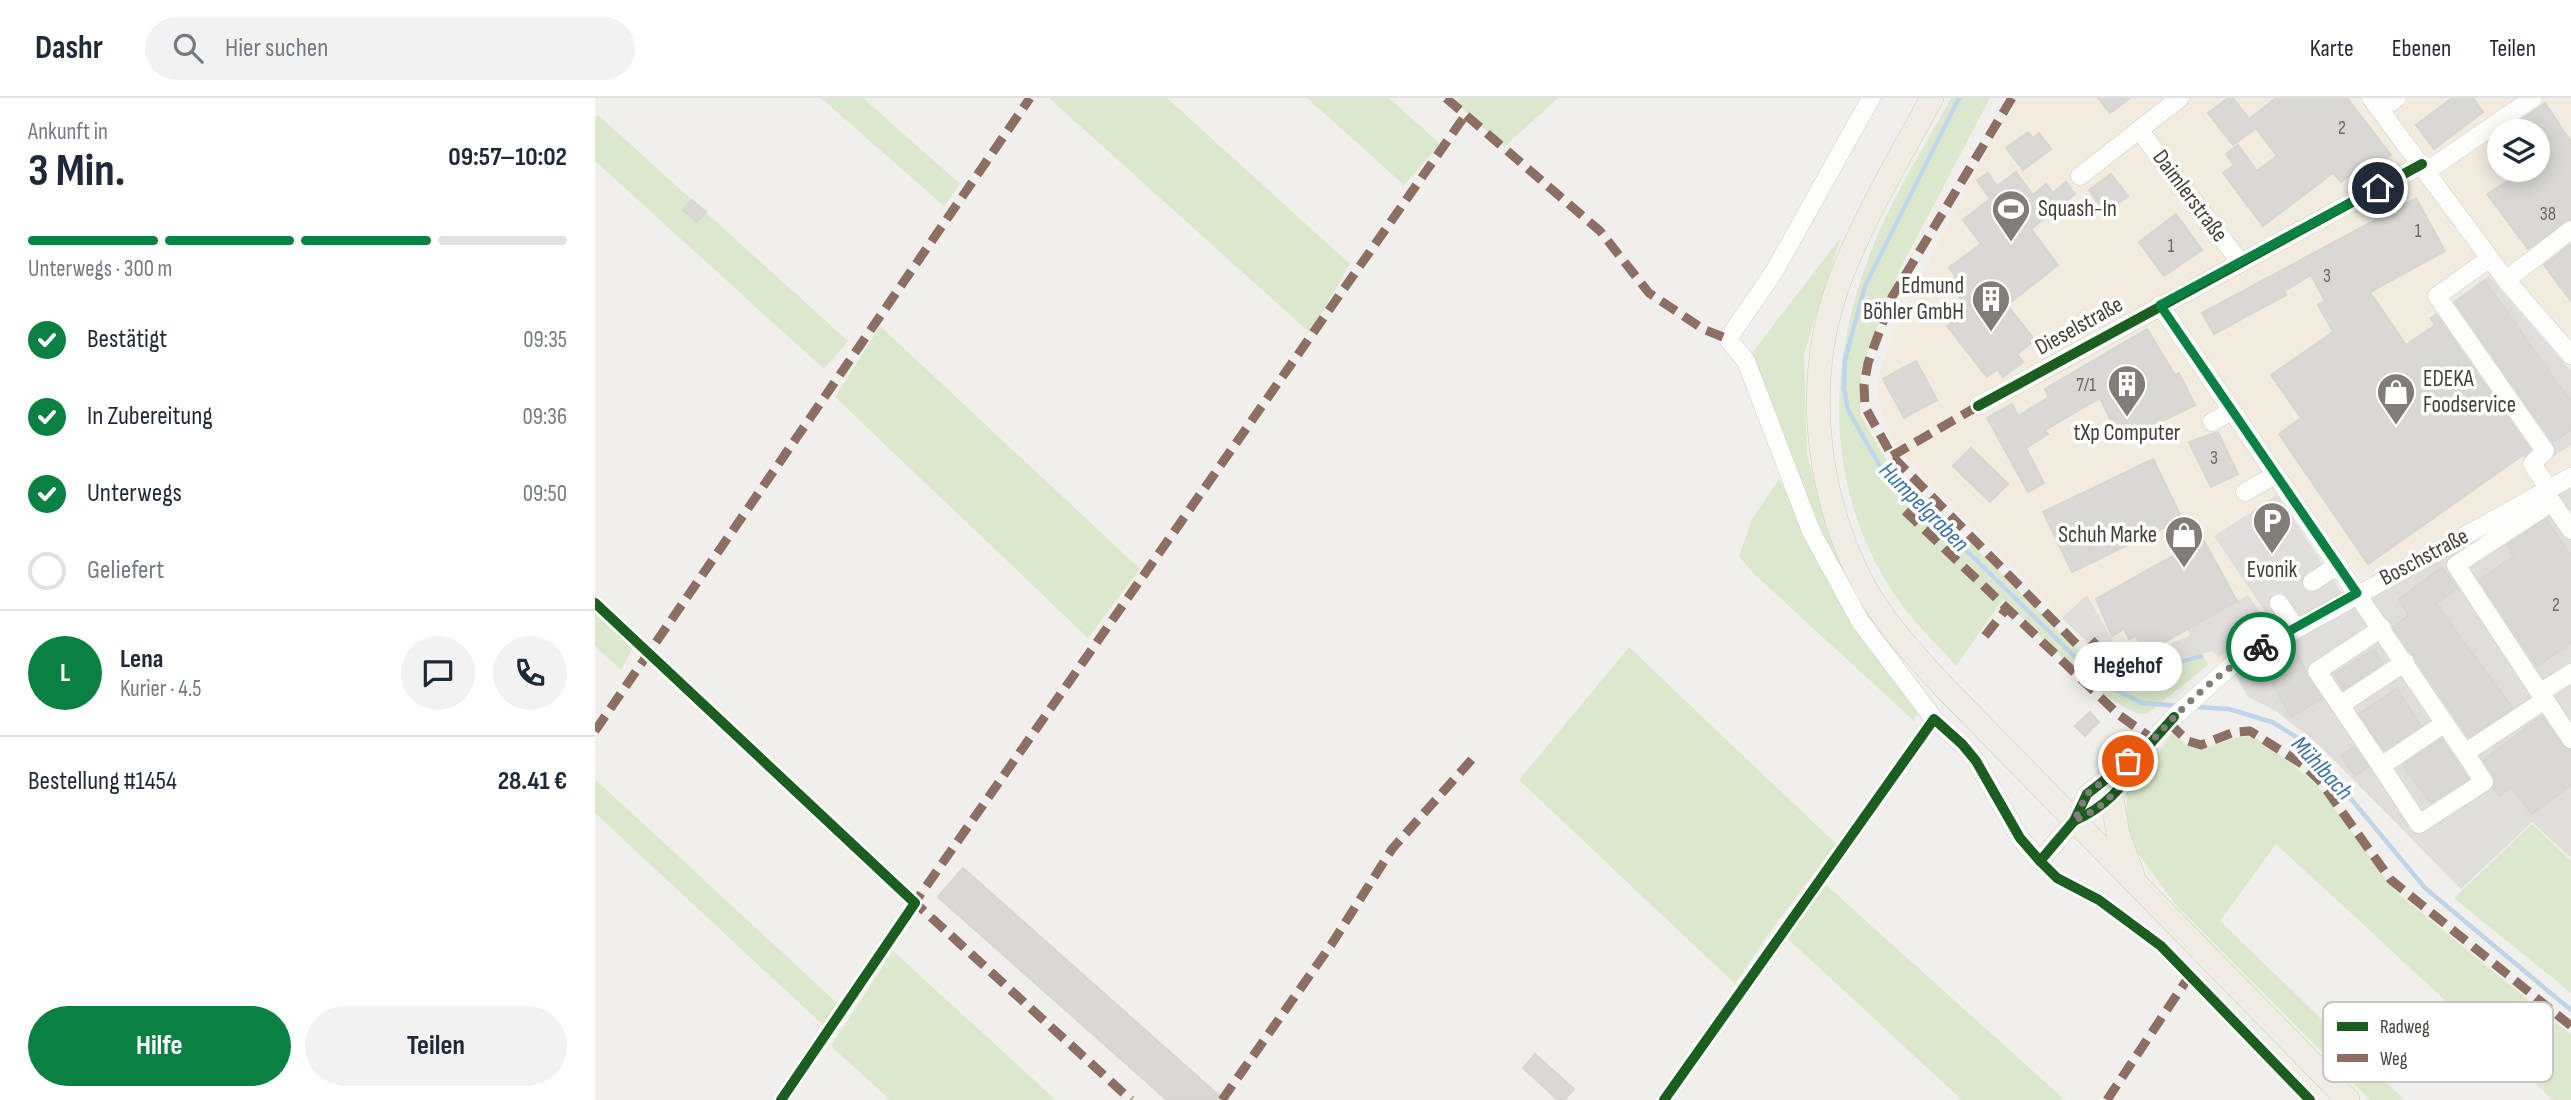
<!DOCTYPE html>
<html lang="de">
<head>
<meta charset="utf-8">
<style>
	body { margin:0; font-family:"Sofia Sans Condensed",sans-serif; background:#f2f2f3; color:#1f2937; height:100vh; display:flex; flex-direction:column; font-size:26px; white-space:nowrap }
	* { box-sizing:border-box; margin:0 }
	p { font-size:23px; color:#747a83 }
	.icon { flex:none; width:38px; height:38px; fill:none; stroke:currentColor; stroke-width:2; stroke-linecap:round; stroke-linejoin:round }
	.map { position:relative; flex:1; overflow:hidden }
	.details { display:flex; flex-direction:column; background:#fff; width:595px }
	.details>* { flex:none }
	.buttons { position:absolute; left:1892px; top:21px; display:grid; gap:14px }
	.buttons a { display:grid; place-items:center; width:63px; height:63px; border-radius:50%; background:#fff; box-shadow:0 4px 18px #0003; font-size:35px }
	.pin { position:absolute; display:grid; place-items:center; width:60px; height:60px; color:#fff; margin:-30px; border:4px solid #fff; border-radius:50%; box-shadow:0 2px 7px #0007 }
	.courier { position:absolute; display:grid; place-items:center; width:70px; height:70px; margin:-35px; border:5px solid #0b8043; border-radius:50%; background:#fff; color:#222; box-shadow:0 2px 9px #0007 }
	.bubble { position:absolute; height:49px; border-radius:24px; background:#fff; box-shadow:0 4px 18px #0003; font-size:23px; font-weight:700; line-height:49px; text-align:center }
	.overview em { font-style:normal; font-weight:700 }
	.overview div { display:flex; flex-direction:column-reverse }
	.overview { display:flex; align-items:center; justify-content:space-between; height:119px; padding:0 28px }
	h1 { font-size:46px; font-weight:700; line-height:52px }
	.bar { display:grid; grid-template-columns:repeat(4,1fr); gap:10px 7px; align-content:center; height:84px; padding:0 28px }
	.bar i { height:9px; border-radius:5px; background:#e0e1e3 }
	.bar .on { background:#0b8043 }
	.bar p { grid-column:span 4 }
	.line { display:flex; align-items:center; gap:18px; padding:0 28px; border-top:2px solid #e0e1e3 }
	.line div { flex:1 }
	.round { display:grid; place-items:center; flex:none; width:74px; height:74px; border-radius:37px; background:#f2f2f3 }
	ol { padding:0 28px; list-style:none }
	li { display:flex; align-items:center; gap:21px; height:77px }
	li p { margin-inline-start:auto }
	li .icon { padding:7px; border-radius:50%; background:#0b8043; color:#fff; stroke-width:4 }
	li:last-child { color:#747a83 }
	li i { width:38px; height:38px; border:4px solid #e0e1e3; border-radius:50% }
	.action { display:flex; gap:14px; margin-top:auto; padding:14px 28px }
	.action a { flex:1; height:80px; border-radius:42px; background:#0b8043; color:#fff; font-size:28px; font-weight:700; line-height:80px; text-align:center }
	.action a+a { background:#f2f2f3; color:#1f2937 }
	header { display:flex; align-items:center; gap:42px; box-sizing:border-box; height:98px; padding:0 35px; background:#fff; border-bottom:2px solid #e0e1e3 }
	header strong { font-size:33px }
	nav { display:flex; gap:38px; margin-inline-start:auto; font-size:24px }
	.search { width:490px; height:63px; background:#f2f2f3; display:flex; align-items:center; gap:18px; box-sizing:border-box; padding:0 24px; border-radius:38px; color:#747a83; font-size:26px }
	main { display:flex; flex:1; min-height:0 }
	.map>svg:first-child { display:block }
</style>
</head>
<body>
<header>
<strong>Dashr</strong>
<div class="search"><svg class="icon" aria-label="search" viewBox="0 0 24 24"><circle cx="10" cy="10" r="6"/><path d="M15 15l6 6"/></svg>Hier suchen</div>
<nav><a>Karte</a><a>Ebenen</a><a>Teilen</a></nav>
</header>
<main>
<section class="details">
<div class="overview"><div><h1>3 Min.</h1><p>Ankunft in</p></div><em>09:57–10:02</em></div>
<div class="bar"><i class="on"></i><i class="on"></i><i class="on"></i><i></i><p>Unterwegs · 300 m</p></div>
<ol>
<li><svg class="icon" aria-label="check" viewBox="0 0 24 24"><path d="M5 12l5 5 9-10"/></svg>Bestätigt<p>09:35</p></li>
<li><svg class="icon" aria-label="check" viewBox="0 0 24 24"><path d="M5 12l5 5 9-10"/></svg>In Zubereitung<p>09:36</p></li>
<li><svg class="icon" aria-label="check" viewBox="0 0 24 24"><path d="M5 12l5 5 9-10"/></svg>Unterwegs<p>09:50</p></li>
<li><i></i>Geliefert</li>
</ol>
<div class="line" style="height:126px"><b class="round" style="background:#0b8043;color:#fff">L</b><div><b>Lena</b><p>Kurier · 4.5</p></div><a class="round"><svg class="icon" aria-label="chat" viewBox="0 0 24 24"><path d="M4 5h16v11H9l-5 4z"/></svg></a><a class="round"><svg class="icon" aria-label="phone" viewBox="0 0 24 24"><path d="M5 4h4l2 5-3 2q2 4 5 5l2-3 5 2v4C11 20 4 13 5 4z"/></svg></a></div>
<div class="line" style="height:91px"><div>Bestellung #1454</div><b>28.41 €</b></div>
<div class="action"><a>Hilfe</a><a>Teilen</a></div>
</section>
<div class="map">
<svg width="1976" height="1002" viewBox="0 0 1976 1002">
	<rect width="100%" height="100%" fill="#f0efeb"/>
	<path fill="#f2ecdf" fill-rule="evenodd" d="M1420,0H1976V368L1776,476H1763L1699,386L1619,438L1679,530L1615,568L1610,556L1522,576L1299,347L1284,306L1282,286L1286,268L1312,205ZM1904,33H1942V72H1904Z"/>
	<path fill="#e0ded9" d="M1976,389V760L1937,724L1866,791L1725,648L1681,613L1653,599L1640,576L1691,545L1619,438L1682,397L1756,508Z"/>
	<g fill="#dce8cd">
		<path d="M226,0H268L365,86L349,108Z"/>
		<path d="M454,0H572L755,166L715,235Z"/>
		<path d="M712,0H794L845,46L809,87Z"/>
		<path d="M864,0H963L909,49L860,4Z"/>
		<path d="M1356,0H1395L1303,175L1266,271L1265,316L1291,361L1504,573L1519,584L1552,581L1607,556L1613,567L1552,616C1518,619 1435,526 1408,501L1361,568C1341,545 1316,522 1299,496C1228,388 1231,263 1279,146C1299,96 1330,48 1356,0Z"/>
		<path d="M3,17L253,243L229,271L0,63V21Z"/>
		<path d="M1246,139L1209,256L1212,356L1234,437L1269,514L1342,608L1339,621L1265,523L1216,433L1151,263Z"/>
		<path d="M285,228L545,471L493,540L240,299Z"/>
		<path d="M1184,381L1262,526L1325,610L1319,623L1157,474L1144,458L1157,421Z"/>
		<path d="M0,513L38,549L26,572L0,548Z"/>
		<path d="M1034,549L1241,746L1176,832L1140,886L924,682Z"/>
		<path d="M1578,635L1591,647L1606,651L1646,638L1661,640L1692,662L1723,688L1800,793L1976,937V1002H1958L1681,746L1625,823L1810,1002H1775L1581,807L1536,746L1531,719L1532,694Z"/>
		<path d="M0,681L242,905L228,927L0,715Z"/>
		<path d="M1937,726L1976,763V895L1859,800Z"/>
		<path d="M1230,786L1470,1002H1367L1191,839Z"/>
		<path d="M298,853L461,1002H295L236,948Z"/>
	</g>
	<g fill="#dfdedb">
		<path d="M1894,178L1976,273V347L1937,372L1834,220Z"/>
		<path d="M1682,401L1737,484L1678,523L1623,440Z"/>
		<path d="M1492,497L1521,549L1528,546L1532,553L1537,550L1543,558L1595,538L1592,532L1653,497L1675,528L1623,559L1618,553L1524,574L1467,520Z"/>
	</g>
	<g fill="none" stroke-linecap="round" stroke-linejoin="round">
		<g stroke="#bfd6ea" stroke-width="4.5">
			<path d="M1364,0L1270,188L1250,262L1249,290L1253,312L1285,368L1507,585L1547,605L1585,608"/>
			<path d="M1507,585L1606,558"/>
			<path d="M1600,609L1634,611L1677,624L1708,643L1830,790L1976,912"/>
		</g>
	</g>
	<g fill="#d9d8d4" stroke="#d8d6d1" stroke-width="2">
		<path d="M1503,0H1535L1515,15Z"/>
		<path d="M1633,0H1638L1661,30L1638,47L1613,15Z"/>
		<path d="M1681,0H1752L1796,57L1785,66L1779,59L1746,84L1738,75L1668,128L1628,75L1639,67L1631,56L1643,47L1662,73L1682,58L1654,21Z"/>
		<path d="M1857,0H1878L1888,14L1839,51L1821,27Z"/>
		<path d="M1950,5L1976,44V121L1933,151L1892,96L1931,72H1942V33H1933L1926,22Z"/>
		<path d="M1433,34L1438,40L1444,35L1456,51L1428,72L1411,50Z"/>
		<path d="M1421,74L1438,97L1451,86L1458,95L1471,84L1480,96L1436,131L1463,167L1412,207L1440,242L1422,256L1428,264L1408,279L1402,271L1392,279L1352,228L1373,211L1353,185L1361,179L1354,170L1386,146L1368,122L1395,101L1382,82L1393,75L1402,88Z"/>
		<path d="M1516,76L1533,98L1510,115L1494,92Z"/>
		<path d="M1821,100L1850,153L1775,194L1811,247L1840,227L1836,220L1841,217L1935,352L1773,466L1684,336L1706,320L1676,277L1738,234L1723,207L1730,203L1716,177L1689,193L1691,197L1619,236L1607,215Z"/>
		<path d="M97,102L111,114L102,124L88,112Z"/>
		<path d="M1581,116L1607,152L1569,178L1544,144Z"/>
		<path d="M1976,146V203L1949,167Z"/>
		<path d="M1890,183L1976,304V332L1958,344L1860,204Z"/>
		<path d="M1552,231L1580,277L1584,275L1600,307L1526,343L1505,300L1450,332L1453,336L1431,350L1449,385L1433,394L1392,320L1417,306L1423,318L1454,299L1450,291Z"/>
		<path d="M1321,263L1342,302L1309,320L1288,281Z"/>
		<path d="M1623,334L1643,376L1616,389L1594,344Z"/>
		<path d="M1376,350L1413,386L1395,404L1358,368Z"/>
		<path d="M1558,361L1587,421L1477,474L1448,414Z"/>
		<path d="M1951,421L1976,458V545L1942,568L1884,482L1919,458L1912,447Z"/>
		<path d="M1608,441L1642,503L1550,555L1541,538L1534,541L1529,531L1517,538L1501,501Z"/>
		<path d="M1847,469L1862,490L1841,506L1918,610L1874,639L1798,529L1814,517L1803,502Z"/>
		<path d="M1779,551L1788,565L1749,591L1739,577Z"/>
		<path d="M1704,558L1713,579L1727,601L1696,619L1672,576Z"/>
		<path d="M1802,591L1826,628L1789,652L1764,616Z"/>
		<path d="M1495,614L1504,624L1490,638L1480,628Z"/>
		<path d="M1947,618L1967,647L1976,652V687L1937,716L1916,689L1904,698L1898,690L1899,678L1888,662Z"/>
		<path d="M1847,641L1873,681L1835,705L1808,667Z"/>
		<path d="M1759,649L1773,669L1760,678L1746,658Z"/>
		<path d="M368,770L629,1002H572L343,799Z"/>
		<path d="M940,956L979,991L969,1002H963L928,970Z"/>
	</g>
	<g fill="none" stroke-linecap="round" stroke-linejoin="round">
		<g stroke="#cecdc9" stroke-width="19">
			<g id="minor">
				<path d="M1276,0L1180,172L1133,241L1151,263L1216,433L1265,523L1339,621L1367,646L1381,663L1425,740L1445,763L1479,723L1492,696L1554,647L1579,619L1638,566L1976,379"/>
				<path d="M1776,0L1911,182L1976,257"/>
				<path d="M1785,12L1802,0"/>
				<path d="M1544,32L1646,165"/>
				<path d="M1832,73L1938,0"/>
				<path d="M1485,78L1585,0"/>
				<path d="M1894,161L1842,198L1950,353L1937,366L1954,391"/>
				<path d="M1911,182L1976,132"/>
				<path d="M1565,207L1870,655L1950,602L1945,595"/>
				<path d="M1383,308L1827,66"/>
				<path d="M1617,324L1636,313"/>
				<path d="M1650,394L1680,377"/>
				<path d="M1976,432L1957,404L1861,467L1945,595L1976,575"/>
				<path d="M1717,484L1743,467"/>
				<path d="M1684,505L1700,529"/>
				<path d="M1787,530L1722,573L1745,607L1810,564"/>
				<path d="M1950,602L1976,641"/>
				<path d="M1745,607L1786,668L1850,625"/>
				<path d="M1786,668L1824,726L1889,684L1870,655"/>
				<path d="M1479,723C1512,708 1526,691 1546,660"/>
			</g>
		</g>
		<g stroke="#d1ccba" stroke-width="24">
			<g id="major">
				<path d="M1337,0C1305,58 1270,118 1246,179C1209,275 1219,386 1264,478C1284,519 1316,553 1347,587L1753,1002"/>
				<path d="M1517,700L1523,736L1538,777"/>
			</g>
		</g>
		<use href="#minor" stroke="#fdfdfc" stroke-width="18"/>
		<use href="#major" stroke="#f0ede4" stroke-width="23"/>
		<g stroke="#8d6e63" stroke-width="9" stroke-dasharray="18 9" stroke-linecap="butt">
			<path d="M851,0L1005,133L1054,195L1108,231L1133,241"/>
			<path d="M1417,0L1297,199L1273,265L1269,287L1270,309L1297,358L1502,567"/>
			<path d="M1297,358L1383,308"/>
			<path d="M1310,413L1524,617L1559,642"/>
			<path d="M1390,538L1412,510"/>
			<path d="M1490,555L1506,539"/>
			<path d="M1574,625L1593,643L1606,647L1639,634L1655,633L1707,666L1725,683L1796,782L1976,928"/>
			<path d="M0,633L435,0"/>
			<path d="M316,801L536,1002"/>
			<path d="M316,810L869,19"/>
			<path d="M627,1002L736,847L797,751L879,659"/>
			<path d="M1512,1002L1595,877"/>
		</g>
		<g stroke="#fff" stroke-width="15">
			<g id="cycleway">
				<path d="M1383,308L1827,66"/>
				<path d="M0,505L320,805L186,1002"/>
				<path d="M1479,723C1512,708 1526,691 1546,660"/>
				<path d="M1445,763L1479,723L1492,696L1554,647L1579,619"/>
				<path d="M1069,1002L1339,621L1367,646L1381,663L1425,740L1445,763L1462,780L1504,802L1566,848L1715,1002"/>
			</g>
		</g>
		<use href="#cycleway" stroke="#1b5e20" stroke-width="10"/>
	</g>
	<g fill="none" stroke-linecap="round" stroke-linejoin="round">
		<path stroke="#827e77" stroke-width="7" stroke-dasharray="0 12.6" d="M1533,663L1492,696L1479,723C1527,701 1525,680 1556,644C1589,607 1624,574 1666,549"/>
		<path stroke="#0b8043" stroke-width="9" d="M1666,549L1762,495L1565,207L1783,90"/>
	</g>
	<defs>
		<g id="stadium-pin" transform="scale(2.0125)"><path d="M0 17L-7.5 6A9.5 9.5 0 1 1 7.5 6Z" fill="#827e77" stroke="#fff"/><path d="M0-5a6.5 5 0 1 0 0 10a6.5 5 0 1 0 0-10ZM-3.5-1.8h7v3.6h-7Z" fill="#fff"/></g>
		<g id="building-pin" transform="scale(2.0125)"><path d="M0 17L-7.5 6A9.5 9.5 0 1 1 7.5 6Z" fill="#827e77" stroke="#fff"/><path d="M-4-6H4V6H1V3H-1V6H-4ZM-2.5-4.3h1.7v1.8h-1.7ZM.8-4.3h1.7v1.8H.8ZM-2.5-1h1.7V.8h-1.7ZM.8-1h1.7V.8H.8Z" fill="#fff"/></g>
		<g id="shop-pin" transform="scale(2.0125)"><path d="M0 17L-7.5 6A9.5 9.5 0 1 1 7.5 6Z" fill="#827e77" stroke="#fff"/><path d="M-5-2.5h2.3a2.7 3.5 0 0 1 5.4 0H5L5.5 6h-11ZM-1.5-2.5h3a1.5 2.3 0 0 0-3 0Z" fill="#fff"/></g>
		<g id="parking-pin" transform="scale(2.0125)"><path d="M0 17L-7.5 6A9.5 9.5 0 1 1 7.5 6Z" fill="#827e77" stroke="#fff"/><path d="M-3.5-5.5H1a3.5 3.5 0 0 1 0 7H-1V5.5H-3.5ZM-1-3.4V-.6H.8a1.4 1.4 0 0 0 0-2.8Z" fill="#fff"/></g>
	</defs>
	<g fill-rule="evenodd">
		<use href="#stadium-pin" x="1416" y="111"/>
		<use href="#building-pin" x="1396" y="201"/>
		<use href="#building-pin" x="1532" y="286"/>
		<use href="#shop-pin" x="1801" y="294"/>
		<use href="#parking-pin" x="1677" y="423"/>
		<use href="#shop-pin" x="1589" y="437"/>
	</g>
	<g text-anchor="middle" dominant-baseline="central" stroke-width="7" stroke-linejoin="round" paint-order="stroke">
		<g font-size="19" fill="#6c6860">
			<text x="1747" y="30">2</text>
			<text x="1953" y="116">38</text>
			<text x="1823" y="133">1</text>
			<text x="1576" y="148">1</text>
			<text x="1732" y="178">3</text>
			<text x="1491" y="287">7/1</text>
			<text x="1619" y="360">3</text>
			<text x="1961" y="507">2</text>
		</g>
		<g font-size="23" fill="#464138" stroke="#fff">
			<text transform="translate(1595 98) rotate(53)">Daimlerstraße</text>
			<text transform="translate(1484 228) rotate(-29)">Dieselstraße</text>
			<text transform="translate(1829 459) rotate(-28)">Boschstraße</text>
		</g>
		<g font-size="23" fill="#464138" stroke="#fff" text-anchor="start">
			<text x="1443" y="111">Squash-In</text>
			<text x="1369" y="188" text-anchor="end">Edmund<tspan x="1369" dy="26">Böhler GmbH</tspan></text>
			<text x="1828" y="281">EDEKA<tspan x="1828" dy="26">Foodservice</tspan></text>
			<text x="1532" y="335" text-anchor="middle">tXp Computer</text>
			<text x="1562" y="437" text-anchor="end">Schuh Marke</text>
			<text x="1677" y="472" text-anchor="middle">Evonik</text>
		</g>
		<g font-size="24" font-style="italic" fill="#3971a9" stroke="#fff">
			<text transform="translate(1329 409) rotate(45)">Humpelgraben</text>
			<text transform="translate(1727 670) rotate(47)">Mühlbach</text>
		</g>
	</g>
	<rect x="1728" y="904" width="230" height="80" rx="10" fill="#fff" stroke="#c8c6c3" stroke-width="2"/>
	<rect x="1742" y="924" width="31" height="9" fill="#1b5e20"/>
	<rect x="1742" y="956" width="31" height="8" fill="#8d6e63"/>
	<g font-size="19" fill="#464138">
		<text x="1785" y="935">Radweg</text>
		<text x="1785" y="967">Weg</text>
	</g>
</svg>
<div class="buttons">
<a><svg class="icon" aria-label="layers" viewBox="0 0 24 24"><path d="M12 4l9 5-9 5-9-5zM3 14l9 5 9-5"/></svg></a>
</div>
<div class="pin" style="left:1533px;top:663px;background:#ea580c"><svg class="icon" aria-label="bag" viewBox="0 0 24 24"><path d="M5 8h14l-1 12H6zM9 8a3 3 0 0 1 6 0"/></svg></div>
<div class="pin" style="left:1783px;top:90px;background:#1f2937"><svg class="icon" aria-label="home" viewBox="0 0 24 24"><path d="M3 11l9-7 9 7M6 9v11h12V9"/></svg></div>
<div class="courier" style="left:1666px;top:549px"><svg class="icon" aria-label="bike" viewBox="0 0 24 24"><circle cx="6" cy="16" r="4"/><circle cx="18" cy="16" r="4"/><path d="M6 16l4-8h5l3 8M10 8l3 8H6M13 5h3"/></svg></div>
<div class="bubble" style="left:1479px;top:544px;width:108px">Hegehof</div>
</div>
</main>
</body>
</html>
